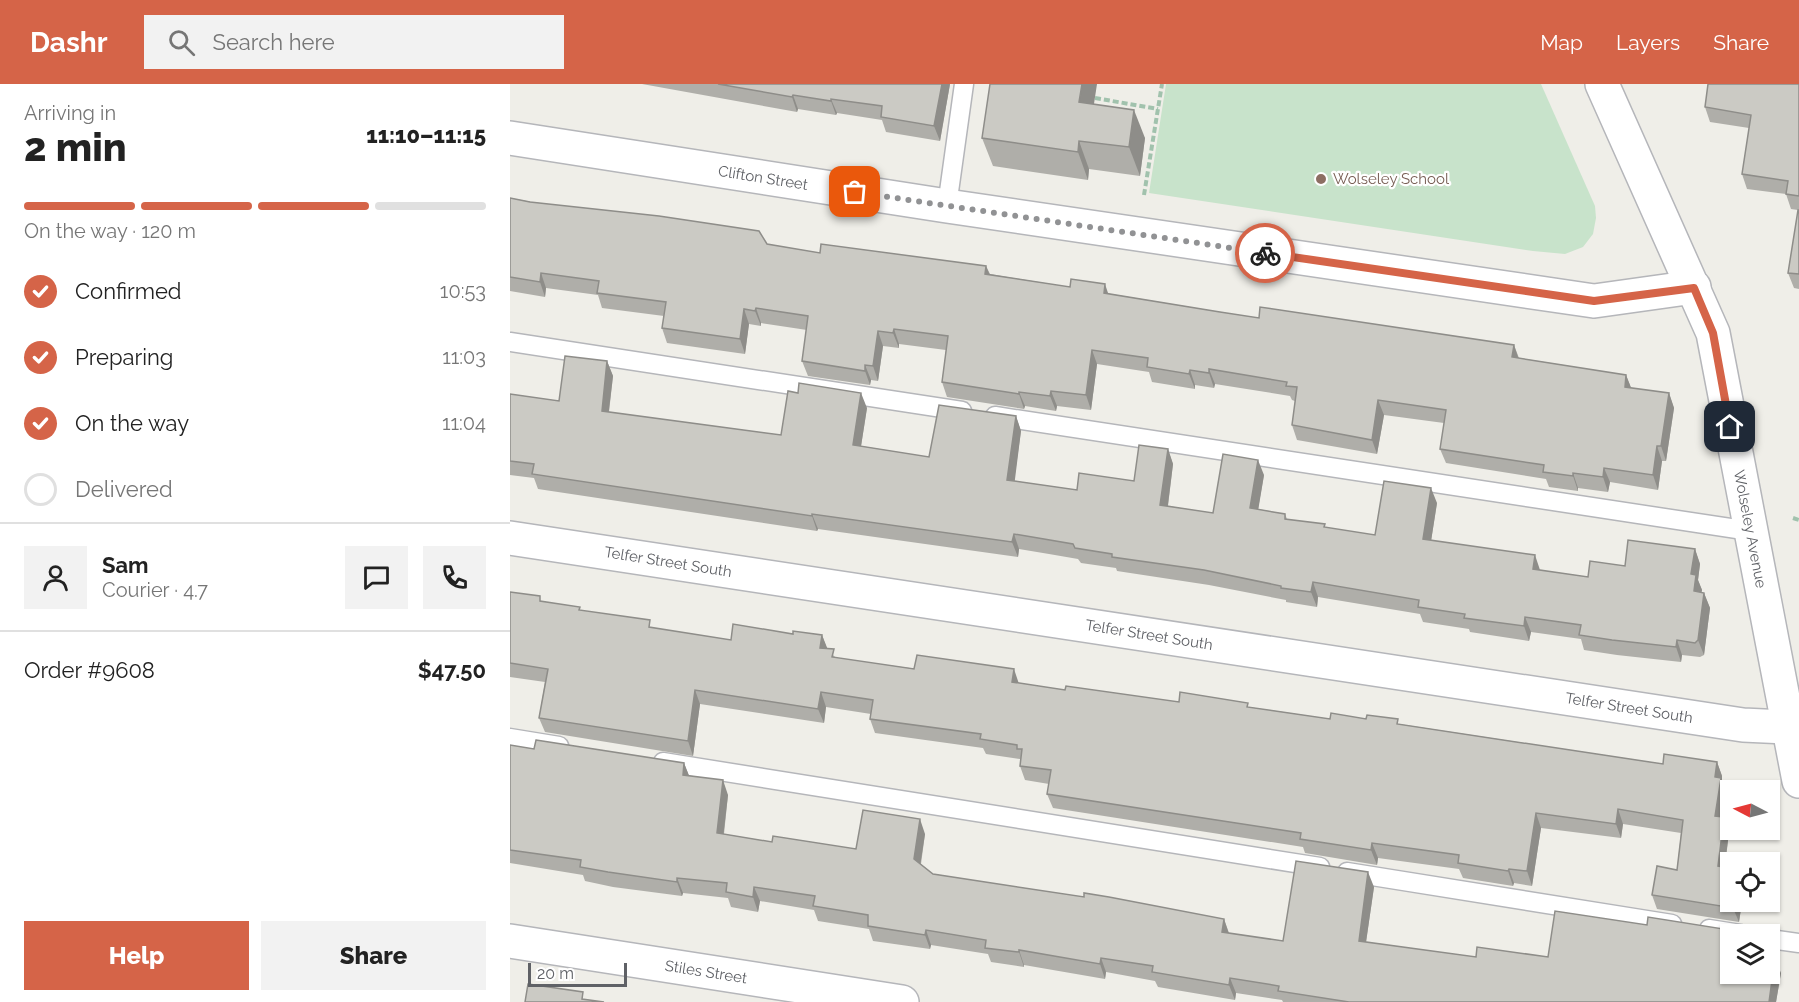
<!DOCTYPE html>
<html lang="en">
<head>
<meta charset="utf-8">
<style>
	body { margin:0; font-family:Raleway,sans-serif; background:#f2f2f2; color:#222; height:100vh; display:flex; flex-direction:column; font-size:22px; white-space:nowrap }
	* { box-sizing:border-box; margin:0 }
	p { font-size:20px; color:#767676 }
	.icon { flex:none; width:33px; height:33px; fill:none; stroke:currentColor; stroke-width:2; stroke-linecap:round; stroke-linejoin:round }
	.map { position:relative; flex:1; overflow:hidden }
	.sheet { display:flex; flex-direction:column; background:#fff; width:510px }
	.sheet>* { flex:none }
	.needle { width:39px; rotate:276deg }
	.controls { position:absolute; left:1210px; top:696px; display:grid; gap:12px }
	.controls a { display:grid; place-items:center; width:60px; height:60px; border-radius:0px; background:#fff; box-shadow:0 2px 4px #0004; font-size:30px }
	.scale { position:absolute; left:18px; bottom:15px; width:99px; box-sizing:border-box; padding-left:6px; border:3px solid #5f6166; border-top:0; font-size:16px; line-height:21px; white-space:nowrap; color:#5f6166; -webkit-text-stroke:4px #fff; paint-order:stroke }
	.pin { position:absolute; display:grid; place-items:center; width:51px; height:51px; color:#fff; margin:-26px; border-radius:12px; box-shadow:0 3px 9px #0006 }
	.courier { position:absolute; display:grid; place-items:center; width:60px; height:60px; margin:-30px; border:4px solid #d56448; border-radius:50%; background:#fff; color:#222; box-shadow:0 2px 8px #0007 }
	.headline em { font-style:normal; font-weight:800 }
	.headline div { display:flex; flex-direction:column-reverse }
	.headline { display:flex; align-items:center; justify-content:space-between; height:102px; padding:0 24px }
	h1 { font-size:39px; font-weight:800; line-height:45px }
	.bar { display:grid; grid-template-columns:repeat(4,1fr); gap:9px 6px; align-content:center; height:72px; padding:0 24px }
	.bar i { height:8px; border-radius:4px; background:#e0e0e0 }
	.bar .current { background:#d56448 }
	.bar p { grid-column:span 4 }
	.line { display:flex; align-items:center; gap:15px; padding:0 24px; border-top:2px solid #e0e0e0 }
	.line div { flex:1 }
	.round { display:grid; place-items:center; flex:none; width:63px; height:63px; border-radius:0px; background:#f2f2f2 }
	ol { padding:0 24px; list-style:none }
	li { display:flex; align-items:center; gap:18px; height:66px }
	li p { margin-inline-start:auto }
	li .icon { padding:6px; border-radius:50%; background:#d56448; color:#fff; stroke-width:4 }
	li:last-child { color:#767676 }
	li i { width:33px; height:33px; border:3px solid #e0e0e0; border-radius:50% }
	.button { display:flex; gap:12px; margin-top:auto; padding:12px 24px }
	.button a { flex:1; height:69px; border-radius:0px; background:#d56448; color:#fff; font-size:24px; font-weight:800; line-height:69px; text-align:center }
	.button a+a { background:#f2f2f2; color:#222 }
	header { display:flex; align-items:center; gap:36px; box-sizing:border-box; height:84px; padding:0 30px; background:#d56448; color:#fff }
	header strong { font-size:28px }
	nav { display:flex; gap:33px; margin-inline-start:auto; font-size:21px }
	.search { width:420px; height:54px; background:#f2f2f2; display:flex; align-items:center; gap:15px; box-sizing:border-box; padding:0 21px; border-radius:0px; color:#767676; font-size:22px }
	main { display:flex; flex:1; min-height:0 }
	.map>svg:first-child { display:block }
</style>
</head>
<body>
<header>
<strong>Dashr</strong>
<div class="search"><svg class="icon" aria-label="search" viewBox="0 0 24 24"><circle cx="10" cy="10" r="6"/><path d="M15 15l6 6"/></svg>Search here</div>
<nav><a>Map</a><a>Layers</a><a>Share</a></nav>
</header>
<main>
<section class="sheet">
<div class="headline"><div><h1>2 min</h1><p>Arriving in</p></div><em>11:10–11:15</em></div>
<div class="bar"><i class="current"></i><i class="current"></i><i class="current"></i><i></i><p>On the way · 120 m</p></div>
<ol>
<li><svg class="icon" aria-label="check" viewBox="0 0 24 24"><path d="M5 12l5 5 9-10"/></svg>Confirmed<p>10:53</p></li>
<li><svg class="icon" aria-label="check" viewBox="0 0 24 24"><path d="M5 12l5 5 9-10"/></svg>Preparing<p>11:03</p></li>
<li><svg class="icon" aria-label="check" viewBox="0 0 24 24"><path d="M5 12l5 5 9-10"/></svg>On the way<p>11:04</p></li>
<li><i></i>Delivered</li>
</ol>
<div class="line" style="height:108px"><a class="round"><svg class="icon" aria-label="person" viewBox="0 0 24 24"><circle cx="12" cy="8" r="4"/><path d="M4 21q1-7 8-7t8 7"/></svg></a><div><b>Sam</b><p>Courier · 4.7</p></div><a class="round"><svg class="icon" aria-label="chat" viewBox="0 0 24 24"><path d="M4 5h16v11H9l-5 4z"/></svg></a><a class="round"><svg class="icon" aria-label="phone" viewBox="0 0 24 24"><path d="M5 4h4l2 5-3 2q2 4 5 5l2-3 5 2v4C11 20 4 13 5 4z"/></svg></a></div>
<div class="line" style="height:78px"><div>Order #9608</div><b>$47.50</b></div>
<div class="button"><a>Help</a><a>Share</a></div>
</section>
<div class="map">
<svg width="1289" height="918" viewBox="0 0 1289 918">
	<rect width="100%" height="100%" fill="#efeee8"/>
	<path fill="#c8e3cb" d="M656,0H1031L1085,122L1086,134L1083,150L1073,163L1055,170L1023,167L639,109Z"/>
	<g fill="none" stroke-linecap="round" stroke-linejoin="round">
		<g stroke="#b5b6ba" stroke-width="21">
			<g id="lane">
				<path d="M437,122L454,0"/>
				<path d="M0,258L452,327"/>
				<path d="M485,332L1240,447"/>
				<path d="M0,654L49,662"/>
				<path d="M153,678L810,783"/>
				<path d="M837,788L1162,840"/>
				<path d="M1199,845L1231,850"/>
				<path d="M1260,855L1289,859"/>
			</g>
		</g>
		<g stroke="#b5b6ba" stroke-width="36">
			<g id="street">
				<path d="M1092,0L1203,249L1289,697"/>
				<path d="M0,54L437,122L1084,217L1184,203"/>
				<path d="M0,454L1233,641L1278,643"/>
				<path d="M0,857L392,918"/>
			</g>
		</g>
		<g stroke="#a1c2ad" stroke-width="4" stroke-dasharray="6 3" stroke-linecap="butt">
			<path d="M585,14L648,25"/>
			<path d="M634,111L652,0"/>
			<path d="M1283,434L1289,436"/>
		</g>
		<use href="#lane" stroke="#fff" stroke-width="18"/>
		<use href="#street" stroke="#fff" stroke-width="33"/>
	</g>
	<g fill="#afaea9">
		<path d="M132,0H440L430,57L376,48L372,36L327,29L326,31L288,25L287,28Z"/>
		<path d="M1289,0V205L1284,204L1278,189L1288,126L1281,125L1276,110L1237,105L1232,90L1239,44L1200,38L1195,23Z"/>
		<path d="M584,20L635,54L630,92L579,85L578,96L483,82L472,54Z"/>
		<path d="M0,114L257,160L310,169L476,182L480,190L710,228L749,234L1004,261L1009,274L1116,291L1121,304L1159,309L1164,324L1156,377H1152L1148,406L1100,398L1098,408L1068,404V407L1039,403L1036,395L936,379L930,365L934,339L874,331L867,370L787,356L782,341L785,317L782,316L780,312L705,300L704,304L685,301V305L642,298L639,288L587,280L581,326L547,322L546,327L515,322L514,325L437,313L432,298L436,266L389,260V264L373,262L368,297L361,296L360,301L298,292L292,277L297,246L251,239V242L239,240L235,270L157,259L152,244L154,232L92,224L88,211L36,204L35,213L0,207Z"/>
		<path d="M97,277L103,292L99,328L271,351L357,324L351,362L419,373L506,332L511,347L504,397L567,406L624,397L658,365L663,380L658,422L703,429L754,391L748,425L775,430L777,435L816,444L865,451L927,419L921,457L1030,486L1078,493L1115,482L1185,465L1190,480L1188,496L1192,506L1191,508L1194,509L1200,524L1194,571L1190,573L1172,571L1171,578L1107,571L1074,566L1071,555L1021,548L1019,557L960,548L959,545L913,538L910,530L808,513L807,523L776,518V516L699,501L607,487L606,484L571,479L568,475L539,470L509,465L508,473L308,445L307,447L28,405L24,394L0,391V310L49,317Z"/>
		<path d="M0,508L32,517L143,544L221,556L283,550L312,551L317,565L326,574L509,599L555,606L669,618L739,623L820,635L889,640L1153,680L1207,678L1212,692V697L1216,709L1212,733H1214L1219,748L1215,783L1221,818H1232L1229,838L1147,825L1142,811L1167,786L1171,749L1113,740L1111,754L1031,744L1022,802L1004,799L1003,802L953,794L949,785L868,774L867,781L795,769L793,763L543,724L537,710L539,700L515,696L510,682V675L476,670L473,664L365,649L360,635L361,630L316,623L314,639L190,620L183,672L35,648L29,634L35,598L0,593Z"/>
		<path d="M0,661L24,665L174,679L179,692L218,711L214,750L262,758L346,765L415,750L411,780L423,790L714,835L719,849L773,857L864,803L856,858L966,873H1038L1137,841L1220,846L1221,850V890L1271,889L1266,918H773L772,916L726,909L725,916L648,903L645,897L596,888L595,895L514,881V883L481,878L478,870L421,861L420,865L363,857L359,845L308,837L304,826L250,817L248,828L221,823L218,814L173,809L172,812L103,803L75,797L73,791L0,779Z"/>
	</g>
	<g fill="#8e8d89">
		<path d="M432,0H440L430,57L424,42Z"/>
		<path d="M572,0H587L580,46L569,18Z"/>
		<path d="M283,11L288,25L287,28L282,13Z"/>
		<path d="M321,15L327,29L326,31L321,17Z"/>
		<path d="M624,26L635,54L630,92L619,63Z"/>
		<path d="M569,57L579,85L578,96L568,68Z"/>
		<path d="M476,182L482,196L475,190Z"/>
		<path d="M31,189L36,204L35,213L30,198Z"/>
		<path d="M595,200L600,215L594,209Z"/>
		<path d="M246,224L251,239V242L245,227Z"/>
		<path d="M234,225L239,240L235,270L230,255Z"/>
		<path d="M384,245L389,260V264L383,249Z"/>
		<path d="M368,247L373,262L368,297L363,282Z"/>
		<path d="M1004,261L1009,276L1002,273Z"/>
		<path d="M582,266L587,280L581,326L576,311Z"/>
		<path d="M97,277L103,292L97,342L92,327Z"/>
		<path d="M355,281L361,296L360,301L355,287Z"/>
		<path d="M699,285L705,300L704,304L699,289Z"/>
		<path d="M680,286L685,301V305L679,290Z"/>
		<path d="M1116,291L1122,306L1115,303Z"/>
		<path d="M541,307L547,322L546,327L540,312Z"/>
		<path d="M509,308L515,322L514,325L509,310Z"/>
		<path d="M351,309L357,324L349,375L343,361Z"/>
		<path d="M1159,309L1164,324L1156,377L1151,362Z"/>
		<path d="M868,316L874,331L867,370L862,356Z"/>
		<path d="M506,332L511,347L503,411L497,396Z"/>
		<path d="M1147,362L1152,377L1148,406L1143,391Z"/>
		<path d="M658,365L663,380L656,436L650,421Z"/>
		<path d="M748,376L754,391L746,439L740,424Z"/>
		<path d="M1094,384L1100,398L1098,408L1093,393Z"/>
		<path d="M1063,389L1068,404V407L1063,392Z"/>
		<path d="M921,404L927,419L919,470L913,455Z"/>
		<path d="M302,430L308,445L307,447L302,432Z"/>
		<path d="M504,450L509,465L508,473L502,458Z"/>
		<path d="M1185,465L1190,480L1188,496L1192,506L1189,522L1184,507L1181,490Z"/>
		<path d="M1025,471L1030,486L1023,485Z"/>
		<path d="M803,498L808,513L807,523L801,508Z"/>
		<path d="M1194,509L1200,524L1194,571L1188,556Z"/>
		<path d="M1015,533L1021,548L1019,557L1014,542Z"/>
		<path d="M312,551L318,566L310,564Z"/>
		<path d="M1167,556L1172,571L1171,578L1166,563Z"/>
		<path d="M504,585L509,600L502,598Z"/>
		<path d="M185,606L190,620L183,672L178,657Z"/>
		<path d="M311,608L316,623L314,639L308,625Z"/>
		<path d="M1207,678L1212,692V697L1216,709L1210,746L1205,732V693Z"/>
		<path d="M174,679L180,694L173,691Z"/>
		<path d="M213,696L218,711L212,763L207,749Z"/>
		<path d="M1108,725L1113,740L1111,754L1106,740Z"/>
		<path d="M1026,729L1031,744L1022,802L1017,787Z"/>
		<path d="M1214,733L1219,748L1213,796L1208,782Z"/>
		<path d="M410,735L415,750L409,789L404,775Z"/>
		<path d="M862,759L868,774L867,781L861,766Z"/>
		<path d="M999,785L1004,799L1003,802L998,787Z"/>
		<path d="M858,788L864,803L854,872L849,857Z"/>
		<path d="M167,794L173,809L172,812L167,798Z"/>
		<path d="M244,803L250,817L248,828L243,813Z"/>
		<path d="M1224,818H1232L1229,838L1223,824Z"/>
		<path d="M714,835L719,850L712,848Z"/>
		<path d="M416,846L421,861L420,865L415,851Z"/>
		<path d="M1220,846L1221,850V867L1218,858Z"/>
		<path d="M509,866L514,881V883L509,868Z"/>
		<path d="M591,874L596,888L595,895L590,880Z"/>
		<path d="M1265,874L1271,889L1266,918H1259Z"/>
		<path d="M720,894L726,909L725,916L719,901Z"/>
	</g>
	<g fill="#cbcac4" stroke="#8e8d89" stroke-width="1.5">
		<path d="M208,0H432L424,42L371,33L372,22L321,15V17L283,11L282,13Z"/>
		<path d="M480,0H572L569,18L624,26L619,63L569,57L568,68L472,54Z"/>
		<path d="M1198,0H1289V112L1276,110L1278,97L1232,90L1241,31L1195,23Z"/>
		<path d="M0,114L20,118L149,132L249,147L257,160L310,169L311,160L476,182L475,190L560,203L561,195L595,200L594,209L710,228L749,234L750,223L1004,261L1002,273L1116,291L1115,303L1159,309L1151,362H1147L1143,391L1094,384L1093,393L1063,389V392L1033,388L1034,381L930,365L936,326L868,316L862,356L782,341L787,303L776,302L777,298L699,285V289L680,286L679,290L637,283L638,274L582,266L576,311L541,307L540,312L509,308V310L432,298L438,252L384,245L383,249L368,247L363,282L355,281V287L292,277L298,232L246,224L245,227L234,225L230,255L152,244L156,218L87,209L89,197L31,189L30,198L0,193Z"/>
		<path d="M1288,126H1289V190L1278,189Z"/>
		<path d="M55,272L97,277L92,327L271,351L278,307L288,309L289,299L351,309L343,361L419,373L429,321L506,332L497,396L567,406L569,389L624,397L629,361L658,365L650,421L703,429L713,370L748,376L740,424L775,430V435L815,440L814,443L865,451L874,397L921,404L913,455L1025,471L1023,485L1078,493L1080,477L1115,482L1118,456L1185,465L1181,490L1186,491L1184,507L1194,509L1188,556L1185,559L1167,556L1166,563L1102,556L1069,551L1071,541L1015,533L1014,542L954,534L955,530L908,523L909,516L803,498L801,508L771,504V502L694,486L602,473V470L565,464L563,460L534,455L504,450L502,458L302,430V432L22,390L24,380L0,377V310L49,317Z"/>
		<path d="M0,508L30,512V517L70,523L69,526L140,536L139,543L221,556L223,540L283,550V547L312,551L310,564L324,565L322,573L404,585L407,571L504,585L502,598L555,606L556,602L669,618L670,608L738,619L737,623L820,635L821,629L856,635L857,631L888,635L887,640L1153,680L1154,670L1207,678L1205,693L1211,694L1205,732L1214,733L1208,782L1221,784V818H1224L1223,824L1142,811L1147,782L1167,786L1173,736L1108,725L1106,740L1026,729L1017,787L999,785L998,787L948,779L949,771L862,759L861,766L790,755L791,749L537,710L541,686L510,682L512,665H507V661L470,655L471,650L360,635L363,616L311,608L308,625L185,606L178,657L29,634L38,585L0,579Z"/>
		<path d="M26,656L174,679L173,691L213,696L207,749L262,758L263,752L346,765L353,726L410,735L404,775L423,790L574,813V809L599,813L714,835L712,848L773,857L786,777L858,788L849,857L966,873L967,863L1038,873L1045,827L1137,841L1138,833L1220,846L1218,858H1221V890H1260V873L1265,874L1259,918H839L768,907L769,902L720,894L719,901L642,888L643,882L591,874L590,880L509,866V868L475,864L476,856L416,846L415,851L358,842V831L303,822L305,812L244,803L243,813L216,808L217,799L167,794V798L98,788L70,783L71,776L0,766V661L24,665Z"/>
		<path d="M18,900L73,908L72,915L94,918H15Z"/>
	</g>
	<g fill="none" stroke-linecap="round" stroke-linejoin="round">
		<path stroke="#919294" stroke-width="6" stroke-dasharray="0 10.8" d="M345,108L755,169"/>
		<path stroke="#d56448" stroke-width="8" d="M755,169L1084,217L1184,204L1203,249L1220,343"/>
	</g>
	<circle fill="#8d6e63" stroke="#fff" stroke-width="2" cx="811" cy="95" r="6"/>
	<g text-anchor="middle" dominant-baseline="central" stroke-width="4.5" stroke-linejoin="round" paint-order="stroke">
		<g font-size="15" fill="#5f6166" stroke="#fff">
			<text transform="translate(253 94) rotate(9)">Clifton Street</text>
			<text transform="translate(1240 445) rotate(79)">Wolseley Avenue</text>
			<text transform="translate(158 478) rotate(9)">Telfer Street South</text>
			<text transform="translate(639 551) rotate(9)">Telfer Street South</text>
			<text transform="translate(1119 624) rotate(9)">Telfer Street South</text>
			<text transform="translate(196 888) rotate(9)">Stiles Street</text>
		</g>
		<g font-size="15" fill="#785e54" stroke="#fff" text-anchor="start">
			<text x="823" y="95">Wolseley School</text>
		</g>
	</g>
</svg>
<div class="controls">
<a><svg class="needle" viewBox="-14 -14 28 28"><path d="M0-13l5 13h-10z" fill="#e53935"/><path d="M0 13l5-13h-10z" fill="#767676"/></svg></a>
<a><svg class="icon" aria-label="locate" viewBox="0 0 24 24"><circle cx="12" cy="12" r="6"/><path d="M12 2v4M12 18v4M2 12h4M18 12h4"/></svg></a>
<a><svg class="icon" aria-label="layers" viewBox="0 0 24 24"><path d="M12 4l9 5-9 5-9-5zM3 14l9 5 9-5"/></svg></a>
</div>
<div class="scale">20 m</div>
<div class="pin" style="left:345px;top:108px;background:#ea580c"><svg class="icon" aria-label="bag" viewBox="0 0 24 24"><path d="M5 8h14l-1 12H6zM9 8a3 3 0 0 1 6 0"/></svg></div>
<div class="pin" style="left:1220px;top:343px;background:#1f2937"><svg class="icon" aria-label="home" viewBox="0 0 24 24"><path d="M3 11l9-7 9 7M6 9v11h12V9"/></svg></div>
<div class="courier" style="left:755px;top:169px"><svg class="icon" aria-label="bike" viewBox="0 0 24 24"><circle cx="6" cy="16" r="4"/><circle cx="18" cy="16" r="4"/><path d="M6 16l4-8h5l3 8M10 8l3 8H6M13 5h3"/></svg></div>
</div>
</main>
</body>
</html>
